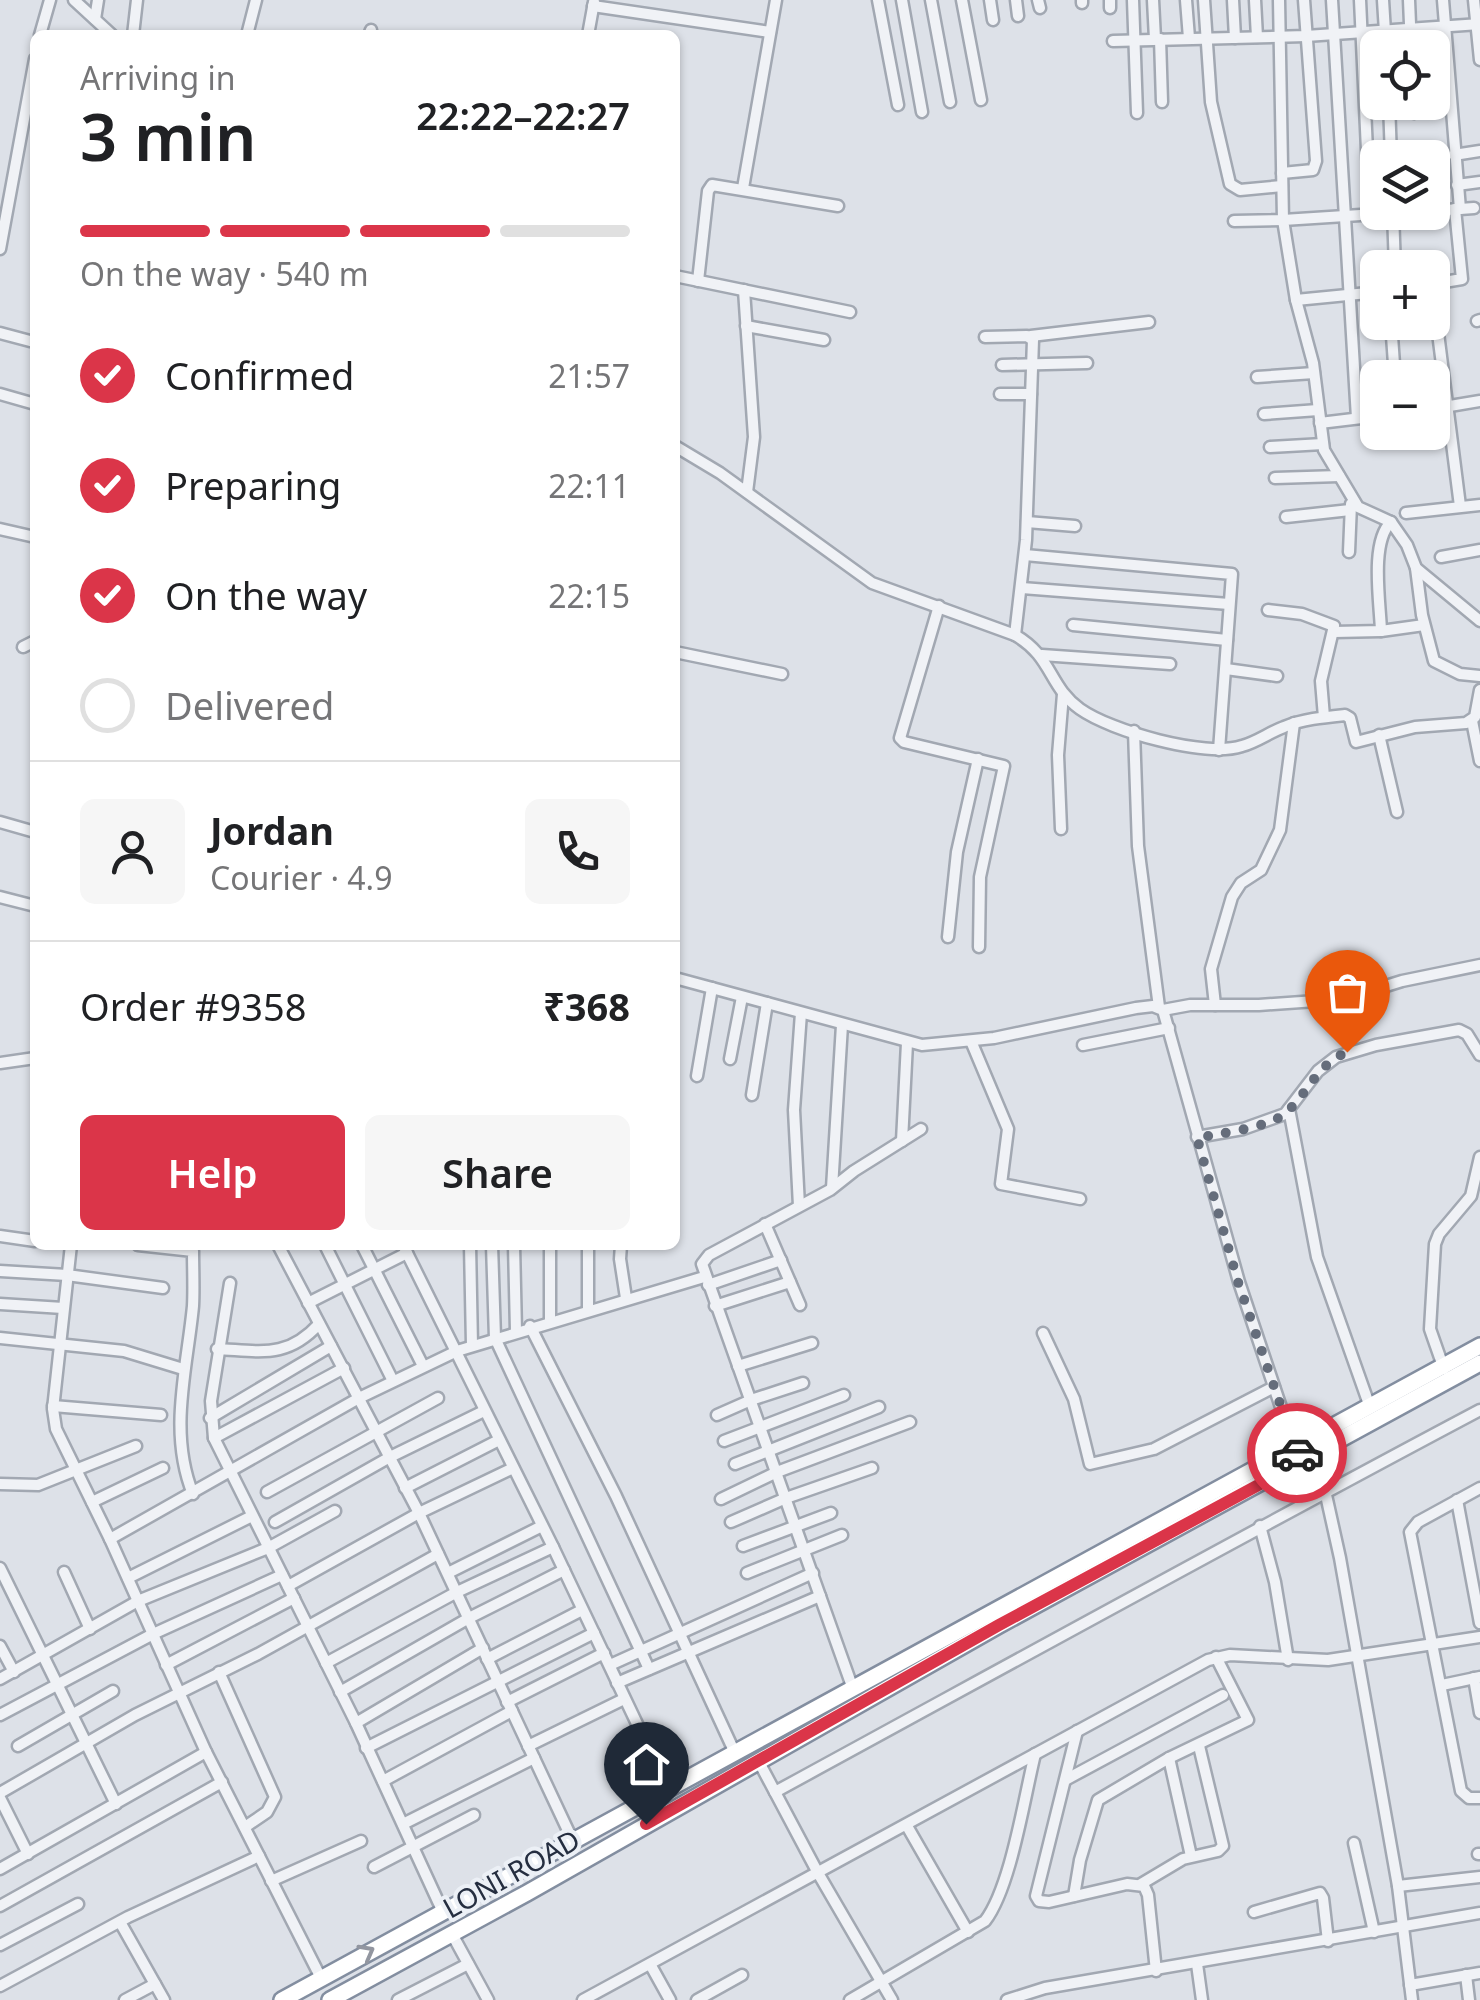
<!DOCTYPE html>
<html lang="en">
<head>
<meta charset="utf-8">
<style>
	body { margin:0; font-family:"Noto Sans",sans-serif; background:#f6f6f6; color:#202124; height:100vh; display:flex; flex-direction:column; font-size:38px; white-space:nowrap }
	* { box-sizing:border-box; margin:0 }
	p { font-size:32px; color:#757577 }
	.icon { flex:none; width:55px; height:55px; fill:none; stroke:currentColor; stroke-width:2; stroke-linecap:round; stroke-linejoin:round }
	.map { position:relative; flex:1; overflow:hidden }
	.drawer { position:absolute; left:30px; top:30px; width:650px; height:1220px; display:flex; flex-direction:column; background:#fff; border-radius:15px; box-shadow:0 2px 8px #0004 }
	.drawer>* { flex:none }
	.buttons { position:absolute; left:1360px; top:30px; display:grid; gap:20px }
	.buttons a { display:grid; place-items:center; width:90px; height:90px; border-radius:15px; background:#fff; box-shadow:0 2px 8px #0004; font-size:50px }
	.pin { position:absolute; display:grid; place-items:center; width:85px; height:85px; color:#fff; margin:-102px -42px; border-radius:50% 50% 50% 0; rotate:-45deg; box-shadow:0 0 10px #0007 }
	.pin .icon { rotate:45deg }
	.courier { position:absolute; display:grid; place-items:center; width:100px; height:100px; margin:-50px; border:8px solid #db3549; border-radius:50%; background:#fff; color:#222; box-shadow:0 2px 12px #0007 }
	.headline em { font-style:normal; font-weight:600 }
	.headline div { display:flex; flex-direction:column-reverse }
	.headline { display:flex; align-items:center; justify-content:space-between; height:170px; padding:0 50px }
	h1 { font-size:65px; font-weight:600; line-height:75px }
	.bar { display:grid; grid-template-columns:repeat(4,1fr); gap:15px 10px; align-content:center; height:120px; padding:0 50px }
	.bar i { height:12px; border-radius:8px; background:#e0e0e0 }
	.bar .on { background:#db3549 }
	.bar p { grid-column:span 4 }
	.line { display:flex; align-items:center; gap:25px; padding:0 50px; border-top:2px solid #e0e0e0 }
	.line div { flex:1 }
	.round { display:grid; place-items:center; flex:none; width:105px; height:105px; border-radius:15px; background:#f6f6f6 }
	ol { padding:0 50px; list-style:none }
	li { display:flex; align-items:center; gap:30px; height:110px }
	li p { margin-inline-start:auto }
	li .icon { padding:10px; border-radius:50%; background:#db3549; color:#fff; stroke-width:4 }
	li:last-child { color:#757577 }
	li i { width:55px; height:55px; border:5px solid #e0e0e0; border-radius:50% }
	.cta { display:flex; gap:20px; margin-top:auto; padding:20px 50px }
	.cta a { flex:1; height:115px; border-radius:15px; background:#db3549; color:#fff; font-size:40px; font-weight:600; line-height:115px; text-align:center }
	.cta a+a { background:#f6f6f6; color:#202124 }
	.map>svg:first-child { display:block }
</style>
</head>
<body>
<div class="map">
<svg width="1480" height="2000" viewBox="0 0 1480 2000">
	<rect width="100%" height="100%" fill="#dde1e8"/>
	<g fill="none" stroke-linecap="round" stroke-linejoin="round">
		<g stroke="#a2a8b2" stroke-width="15">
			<g id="minor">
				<path d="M74,0L112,35"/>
				<path d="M878,0L898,105"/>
				<path d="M902,0L922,112"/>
				<path d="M931,0L950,102"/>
				<path d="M962,0L981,100"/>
				<path d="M990,0L993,20"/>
				<path d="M1016,0L1018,16"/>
				<path d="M1038,0L1040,8"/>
				<path d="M1082,0V3"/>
				<path d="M1110,0V8"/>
				<path d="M1133,0L1137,113"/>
				<path d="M1153,0L1155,39"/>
				<path d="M1186,0L1189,38"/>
				<path d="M1204,0L1211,102L1230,184L1240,190L1282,186"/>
				<path d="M1233,0L1235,38"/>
				<path d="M1255,0L1257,37"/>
				<path d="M1332,0L1357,418"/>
				<path d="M1360,0L1370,215"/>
				<path d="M1383,0L1386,48"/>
				<path d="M1409,0L1411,48"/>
				<path d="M1443,0L1460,209"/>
				<path d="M1474,0L1480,60"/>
				<path d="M593,6L770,32"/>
				<path d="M95,19L98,0"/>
				<path d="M40,35L50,0"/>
				<path d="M133,35L137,0"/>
				<path d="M247,35L256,0"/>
				<path d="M369,35L371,30"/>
				<path d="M588,35L594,2"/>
				<path d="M1160,39L1162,102"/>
				<path d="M1113,41L1306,36L1480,24"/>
				<path d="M1389,102L1391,158"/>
				<path d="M1413,102L1414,113"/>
				<path d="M1454,155L1480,151"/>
				<path d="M1282,173L1313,170L1316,161L1304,0"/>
				<path d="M1457,185L1480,182"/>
				<path d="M743,188L776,0"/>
				<path d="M1432,211L1474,208"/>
				<path d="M1393,212L1395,268"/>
				<path d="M1234,221L1283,220L1279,0"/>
				<path d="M0,249L35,59"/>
				<path d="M675,276L850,312"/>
				<path d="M698,281L708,191L712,185L838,206"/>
				<path d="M1432,284L1462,279L1455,209"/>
				<path d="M1435,284L1438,333L1460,506"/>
				<path d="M744,290L754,437L747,492"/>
				<path d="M1296,300L1378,292"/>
				<path d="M1477,321L1480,320"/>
				<path d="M1391,322L1395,378"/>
				<path d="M746,326L824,340"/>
				<path d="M0,333L30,341"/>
				<path d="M1031,336L1149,322"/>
				<path d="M985,337L1027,336L1033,340L1026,540L1015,635"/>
				<path d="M1002,365L1087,363"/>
				<path d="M1257,377L1314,373"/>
				<path d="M0,394L35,404"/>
				<path d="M1000,394H1031"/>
				<path d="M1432,409L1480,401"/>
				<path d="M1264,414L1318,410"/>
				<path d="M1320,423L1378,416"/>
				<path d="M675,446L720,473L872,583L1015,635C1053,657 1048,686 1080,709C1111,731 1205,758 1242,746C1257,742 1270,732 1284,727C1303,719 1325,717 1345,715L1350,718L1356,742L1415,727L1466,723L1475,717L1480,690"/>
				<path d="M1270,447L1323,444"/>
				<path d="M1275,478L1339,476"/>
				<path d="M1406,513L1480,505"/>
				<path d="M1286,517L1350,510"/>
				<path d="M1027,522L1075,526"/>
				<path d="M1391,522L1407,545L1416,568L1480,621"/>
				<path d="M0,529L35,537"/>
				<path d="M1349,552L1351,504"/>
				<path d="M1025,555L1232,574L1219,750"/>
				<path d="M1441,557L1480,550"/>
				<path d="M1416,568L1422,615L1434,661L1460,674L1480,676"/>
				<path d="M1022,588L1229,604"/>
				<path d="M939,606L900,738L904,742L1004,766L980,877L979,947"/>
				<path d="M1268,610L1302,614L1334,626L1321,681L1324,717"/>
				<path d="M1073,625L1227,640"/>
				<path d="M1381,631C1380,602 1370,542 1391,522L1358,507L1324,450L1313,363L1296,300L1283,220L1407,212"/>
				<path d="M1334,632L1381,631L1424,625"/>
				<path d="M23,647L35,641"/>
				<path d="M675,652L782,674"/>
				<path d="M1042,655L1170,664"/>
				<path d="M1226,669L1277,676"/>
				<path d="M1472,721L1480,761"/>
				<path d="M1134,731L1138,846L1159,1007"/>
				<path d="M1379,735L1397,812"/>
				<path d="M0,822L35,832"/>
				<path d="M1061,829L1058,755L1063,694"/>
				<path d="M0,897L35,906"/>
				<path d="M948,937L957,852L978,759"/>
				<path d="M675,978L922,1045L994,1038L1136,1008L1153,1006L1163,1010L1239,1282L1296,1452"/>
				<path d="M1215,1005L1211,969L1232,897L1241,883L1261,870L1280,830L1294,723"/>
				<path d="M1163,1010L1190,1005H1259L1344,999L1402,981L1480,965"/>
				<path d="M971,1041L1008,1129L1001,1184L1080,1199"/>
				<path d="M1083,1045L1169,1028"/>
				<path d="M730,1059L742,997"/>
				<path d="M0,1063L35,1058"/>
				<path d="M697,1076L712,988"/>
				<path d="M752,1095L767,1003"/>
				<path d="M1289,1109L1317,1257L1370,1407"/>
				<path d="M1197,1137L1243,1129L1285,1114L1318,1071L1336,1057L1376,1045L1459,1030L1467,1034L1480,1055"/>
				<path d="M902,1141L907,1043"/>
				<path d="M832,1188L842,1025"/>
				<path d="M799,1206L794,1110L801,1013"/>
				<path d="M765,1224L800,1305"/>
				<path d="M0,1236L35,1241"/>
				<path d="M71,1245L53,1409L56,1429L110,1539L206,1752L321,1978"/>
				<path d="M138,1245L193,1251C193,1269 194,1288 193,1306C187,1369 168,1432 193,1494"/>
				<path d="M278,1245L419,1513L572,1839"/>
				<path d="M325,1245L393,1381"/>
				<path d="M362,1245L423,1366"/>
				<path d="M403,1245L553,1547L668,1789"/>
				<path d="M470,1245L472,1345"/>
				<path d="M492,1245L495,1338L649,1669"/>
				<path d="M514,1245L516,1331"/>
				<path d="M621,1245L620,1259L626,1298"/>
				<path d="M0,1271L67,1275L163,1288"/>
				<path d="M230,1283L211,1401L214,1438L356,1723L442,1910"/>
				<path d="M708,1285L781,1260"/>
				<path d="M308,1303L407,1253"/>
				<path d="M0,1304L63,1308"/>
				<path d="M715,1306L790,1282"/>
				<path d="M588,1309V1245"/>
				<path d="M550,1321V1245"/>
				<path d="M530,1326L616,1496L735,1753"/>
				<path d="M1043,1333L1074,1399L1090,1464L1154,1449L1274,1387"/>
				<path d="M0,1338L124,1351L183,1369"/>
				<path d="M217,1349C261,1351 287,1359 319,1324"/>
				<path d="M738,1366L812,1343"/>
				<path d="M1444,1369L1430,1329L1435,1244L1439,1234L1471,1196L1480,1157"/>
				<path d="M53,1406L161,1415"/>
				<path d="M717,1415L751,1400L803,1383"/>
				<path d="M210,1418L331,1346"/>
				<path d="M214,1438L344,1368"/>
				<path d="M724,1441L844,1395"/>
				<path d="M1316,1450L1340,1558L1398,1886L1412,2000"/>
				<path d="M735,1464L879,1407"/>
				<path d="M0,1484L38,1485L136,1446"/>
				<path d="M405,1488L499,1440"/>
				<path d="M1480,1488L1418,1522L1410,1532L1461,1791L1469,1798H1480"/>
				<path d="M267,1492L438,1398"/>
				<path d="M721,1499L777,1472L910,1422"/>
				<path d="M1457,1500L1480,1623"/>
				<path d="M92,1502L163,1468"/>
				<path d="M275,1522L390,1457L484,1411"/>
				<path d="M731,1522L786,1498L872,1468"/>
				<path d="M1260,1526L1275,1582L1288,1660"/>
				<path d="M110,1539L359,1398L457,1351L704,1277"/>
				<path d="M743,1546L831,1513"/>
				<path d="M0,1568L116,1804"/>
				<path d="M64,1572L90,1629"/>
				<path d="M448,1573L542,1526"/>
				<path d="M747,1573L842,1535"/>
				<path d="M128,1578L252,1516"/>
				<path d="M288,1586L419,1513L513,1468"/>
				<path d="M0,1646L14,1672"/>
				<path d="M487,1659L582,1610"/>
				<path d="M326,1663L457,1592L553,1547"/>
				<path d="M166,1665L294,1598"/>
				<path d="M610,1665L813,1573"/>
				<path d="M219,1672L275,1797L267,1812L245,1827"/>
				<path d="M1474,1678L1480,1713"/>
				<path d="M0,1679L138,1601L268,1548L335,1511"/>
				<path d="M617,1683L820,1596"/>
				<path d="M1442,1685L1480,1677"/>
				<path d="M853,1689L702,1264L709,1255L830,1190L854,1171L921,1129"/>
				<path d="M340,1692L469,1618L564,1570"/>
				<path d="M507,1702L604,1653"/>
				<path d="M0,1715L153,1634L282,1575"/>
				<path d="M356,1723L483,1648"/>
				<path d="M1077,1731L1036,1896L1039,1901L1049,1902L1127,1884L1144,1886L1148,1895L1156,1971"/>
				<path d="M18,1746L113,1691"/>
				<path d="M528,1746L624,1699"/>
				<path d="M366,1748L594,1633"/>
				<path d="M1169,1758L1191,1856"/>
				<path d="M759,1762L818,1873L892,2000"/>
				<path d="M1067,1779L1223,1695"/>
				<path d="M383,1781L512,1711"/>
				<path d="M775,1792C1010,1664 1244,1535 1480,1410"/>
				<path d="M0,1793L135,1715L258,1654L438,1554"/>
				<path d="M0,1798L28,1854"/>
				<path d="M403,1824L534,1758"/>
				<path d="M907,1826L968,1932"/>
				<path d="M1354,1843L1374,1932"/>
				<path d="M1478,1854H1480"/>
				<path d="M374,1867L474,1815"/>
				<path d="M0,1869L206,1752"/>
				<path d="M271,1881L361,1841"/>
				<path d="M1141,1884L1183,1859L1218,1851L1223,1846L1199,1746"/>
				<path d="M1398,1886L1480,1877"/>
				<path d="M1074,1896L1080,1860L1098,1800L1169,1758L1248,1720L1216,1657"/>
				<path d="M0,1906L222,1782"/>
				<path d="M1254,1912L1320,1893L1323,1898L1328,1941"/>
				<path d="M120,1922L164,2000"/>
				<path d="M452,1934L488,2000"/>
				<path d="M0,1945L78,1904"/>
				<path d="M650,1964L670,2000"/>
				<path d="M1197,1964L1202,2000"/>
				<path d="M1466,1975L1469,2000"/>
				<path d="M1410,1985L1480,1973"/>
				<path d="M0,1986L128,1917L259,1856"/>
				<path d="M125,2000L155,1984"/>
				<path d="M398,2000L468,1964"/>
				<path d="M583,2000L1208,1660L1230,1655L1328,1660L1480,1637"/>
				<path d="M697,2000L742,1975"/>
				<path d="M850,2000L985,1921C1011,1887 1024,1798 1035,1754"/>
				<path d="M1007,2000L1045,1988L1480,1913"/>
			</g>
		</g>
		<g stroke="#838ea0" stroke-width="20">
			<g id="highway">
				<path d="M282,2000L1480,1346"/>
				<path d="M330,2000L527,1893L999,1625L1480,1363"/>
			</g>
		</g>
		<use href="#minor" stroke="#f0f2f6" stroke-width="10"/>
		<use href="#highway" stroke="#fff" stroke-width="15"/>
	</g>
	<defs><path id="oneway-chevron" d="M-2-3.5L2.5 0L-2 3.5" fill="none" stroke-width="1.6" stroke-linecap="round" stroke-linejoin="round" transform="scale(2.5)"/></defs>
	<use stroke="#9296a0" href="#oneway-chevron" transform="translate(367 1952) rotate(-29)"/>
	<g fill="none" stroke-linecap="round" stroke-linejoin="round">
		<path stroke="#656d7b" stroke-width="10" stroke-dasharray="0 18" d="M1297,1453L1238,1282L1197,1138C1221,1133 1270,1128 1287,1112C1309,1091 1317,1065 1347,1052"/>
		<path stroke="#db3549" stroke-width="12" d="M646,1824L999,1625L1264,1482L1299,1460L1297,1453"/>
	</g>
	<g text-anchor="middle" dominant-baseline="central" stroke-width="8" stroke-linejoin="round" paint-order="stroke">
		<g font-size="28" fill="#252e40" stroke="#ecf0f6">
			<text transform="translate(511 1873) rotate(-29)">LONI ROAD</text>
		</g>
	</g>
</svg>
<div class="buttons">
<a><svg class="icon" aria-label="locate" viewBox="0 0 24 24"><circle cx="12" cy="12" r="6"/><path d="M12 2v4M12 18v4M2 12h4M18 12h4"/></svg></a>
<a><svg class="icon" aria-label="layers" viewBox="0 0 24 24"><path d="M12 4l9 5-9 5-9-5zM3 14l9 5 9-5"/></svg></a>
<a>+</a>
<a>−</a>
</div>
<div class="pin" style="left:1347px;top:1052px;background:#ea580c"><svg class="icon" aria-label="bag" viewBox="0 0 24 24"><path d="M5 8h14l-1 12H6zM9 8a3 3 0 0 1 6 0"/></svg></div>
<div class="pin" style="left:646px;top:1824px;background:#1f2937"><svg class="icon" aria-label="home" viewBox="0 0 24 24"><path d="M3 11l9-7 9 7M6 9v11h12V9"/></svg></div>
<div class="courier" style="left:1297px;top:1453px"><svg class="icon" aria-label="car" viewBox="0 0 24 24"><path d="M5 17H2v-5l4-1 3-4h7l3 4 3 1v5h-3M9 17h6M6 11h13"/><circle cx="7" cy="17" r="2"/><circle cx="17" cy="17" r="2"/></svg></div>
<section class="drawer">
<div class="headline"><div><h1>3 min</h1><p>Arriving in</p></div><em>22:22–22:27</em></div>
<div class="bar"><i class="on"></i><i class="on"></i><i class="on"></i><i></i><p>On the way · 540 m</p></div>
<ol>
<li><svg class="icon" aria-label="check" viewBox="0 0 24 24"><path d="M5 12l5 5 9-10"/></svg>Confirmed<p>21:57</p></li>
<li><svg class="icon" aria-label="check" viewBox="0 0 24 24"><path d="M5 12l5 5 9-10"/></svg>Preparing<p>22:11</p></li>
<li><svg class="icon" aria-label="check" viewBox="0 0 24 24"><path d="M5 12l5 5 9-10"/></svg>On the way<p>22:15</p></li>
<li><i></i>Delivered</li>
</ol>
<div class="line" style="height:180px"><a class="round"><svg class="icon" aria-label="person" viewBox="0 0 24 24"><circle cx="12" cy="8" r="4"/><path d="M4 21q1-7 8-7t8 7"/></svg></a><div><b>Jordan</b><p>Courier · 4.9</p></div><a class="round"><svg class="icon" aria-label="phone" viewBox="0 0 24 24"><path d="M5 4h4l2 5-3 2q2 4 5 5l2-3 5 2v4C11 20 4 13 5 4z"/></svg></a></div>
<div class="line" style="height:130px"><div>Order #9358</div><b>₹368</b></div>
<div class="cta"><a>Help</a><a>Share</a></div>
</section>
</div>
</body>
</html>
